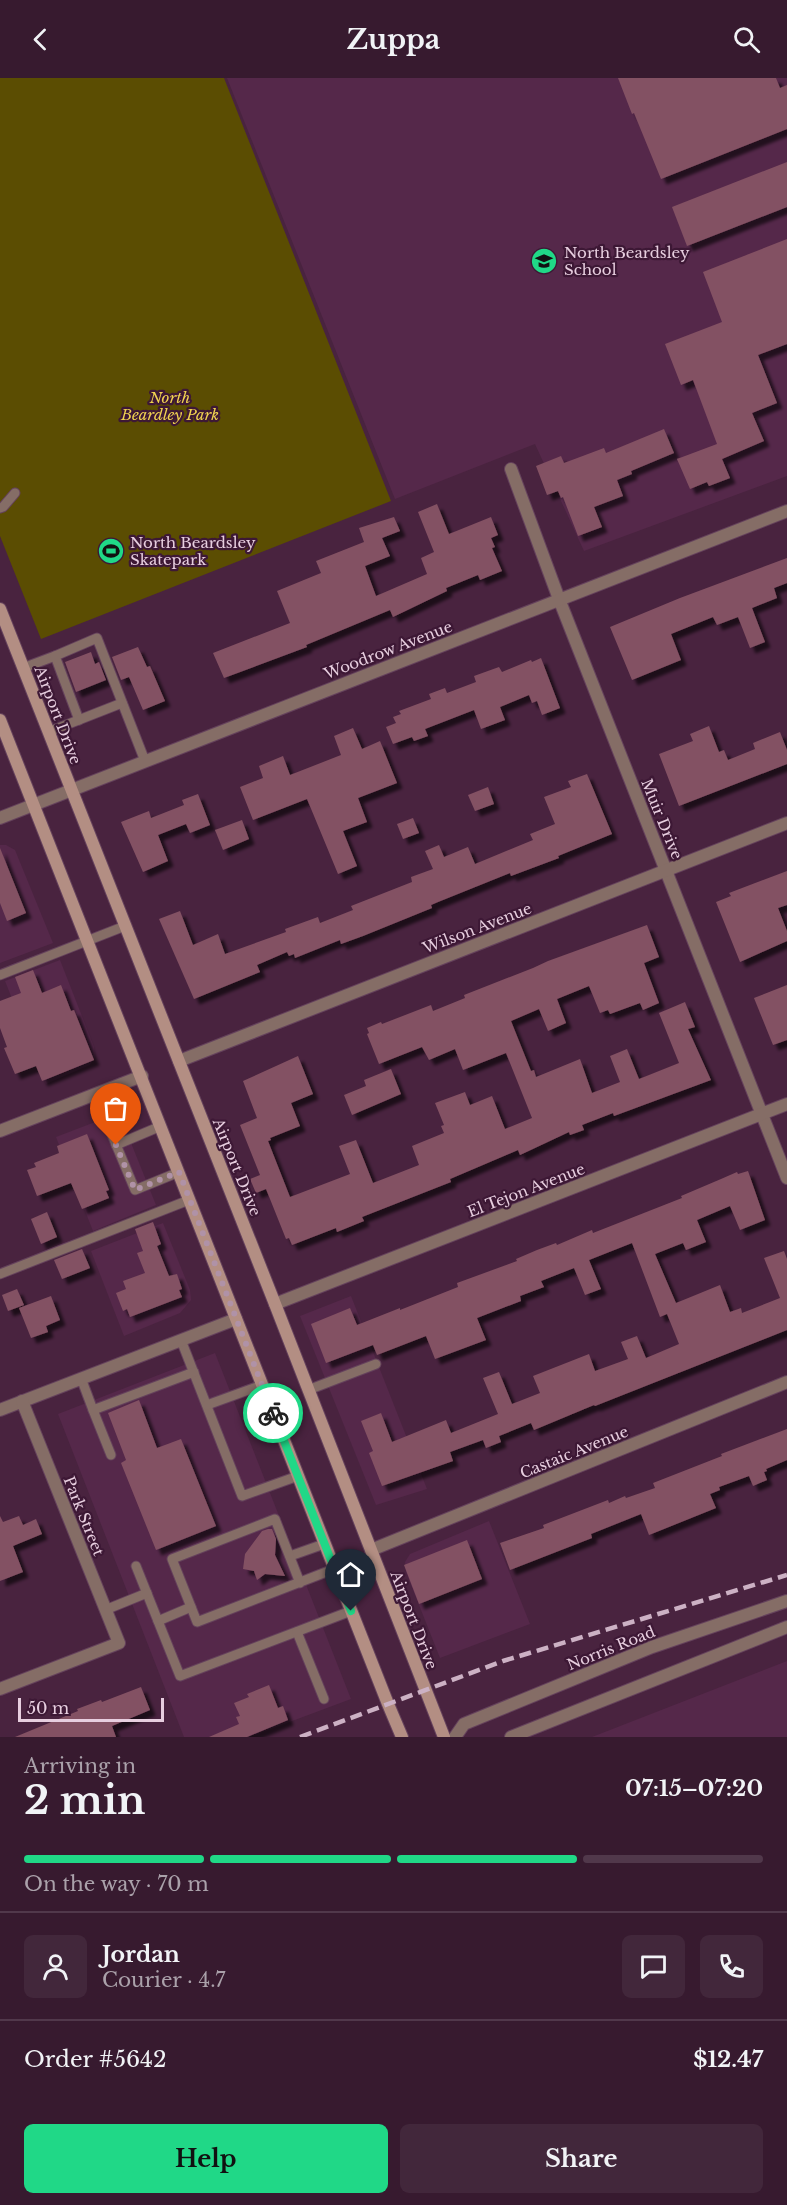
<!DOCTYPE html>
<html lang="en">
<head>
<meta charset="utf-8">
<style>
	body { margin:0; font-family:"Libre Baskerville",serif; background:#42273b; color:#f1f3f6; height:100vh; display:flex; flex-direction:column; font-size:22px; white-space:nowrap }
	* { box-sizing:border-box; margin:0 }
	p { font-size:20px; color:#aaa1aa }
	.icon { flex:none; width:33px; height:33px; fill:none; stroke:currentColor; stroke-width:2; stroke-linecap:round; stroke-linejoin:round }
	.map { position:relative; height:1659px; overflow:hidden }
	.sheet { display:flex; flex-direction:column; background:#371a2f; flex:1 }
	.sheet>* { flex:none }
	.scale { position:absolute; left:18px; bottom:15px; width:146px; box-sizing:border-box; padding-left:6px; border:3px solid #e7cedf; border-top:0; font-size:16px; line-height:21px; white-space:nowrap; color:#e7cedf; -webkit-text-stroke:4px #3d1835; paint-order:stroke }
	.pin { position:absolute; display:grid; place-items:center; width:51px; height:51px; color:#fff; margin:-62px -26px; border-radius:50% 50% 50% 0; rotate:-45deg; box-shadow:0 0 6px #0007 }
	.pin .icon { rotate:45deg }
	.courier { position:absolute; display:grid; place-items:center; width:60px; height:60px; margin:-30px; border:4px solid #20d887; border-radius:50%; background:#fff; color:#222; box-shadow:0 2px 8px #0007 }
	.overview em { font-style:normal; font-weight:800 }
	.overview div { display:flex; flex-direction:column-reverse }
	.overview { display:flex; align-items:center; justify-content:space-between; height:102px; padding:0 24px }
	h1 { font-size:39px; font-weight:800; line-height:45px }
	.bar { display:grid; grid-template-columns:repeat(4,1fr); gap:9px 6px; align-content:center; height:72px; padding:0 24px }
	.bar i { height:8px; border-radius:4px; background:#51384b }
	.bar .active { background:#20d887 }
	.bar p { grid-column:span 4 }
	.line { display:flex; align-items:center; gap:15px; padding:0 24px; border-top:2px solid #51384b }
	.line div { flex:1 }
	.round { display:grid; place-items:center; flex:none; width:63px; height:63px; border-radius:9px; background:#42273b }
	.action { display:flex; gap:12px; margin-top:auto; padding:12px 24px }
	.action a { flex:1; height:69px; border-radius:9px; background:#20d887; color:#111; font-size:24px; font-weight:800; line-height:69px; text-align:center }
	.action a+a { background:#42273b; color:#f1f3f6 }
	header { display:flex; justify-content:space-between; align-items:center; height:78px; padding:0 24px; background:#371a2f; font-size:27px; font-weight:800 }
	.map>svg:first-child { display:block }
</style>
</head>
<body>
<header><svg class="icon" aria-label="back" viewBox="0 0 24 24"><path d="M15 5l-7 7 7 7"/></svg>Zuppa<svg class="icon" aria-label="search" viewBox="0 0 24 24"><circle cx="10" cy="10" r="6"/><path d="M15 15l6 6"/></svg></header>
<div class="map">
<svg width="787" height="1659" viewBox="0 0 787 1659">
	<defs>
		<filter id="shadow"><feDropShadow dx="5.5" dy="5.5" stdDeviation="1.5" flood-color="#0009"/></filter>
	</defs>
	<rect width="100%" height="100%" fill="#49233f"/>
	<g fill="#55284a">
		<path d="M227,0H787V398L584,473L535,366L395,421Z"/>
		<path d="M0,767H6L15,772L53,865L0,885Z"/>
		<path d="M60,882L94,969L95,979L90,987L46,1006L5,903Z"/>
		<path d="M114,1040L123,1045L156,1127L93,1153L56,1059L103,1041Z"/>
		<path d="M163,1145L190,1212L191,1222L180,1235L124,1258L91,1173Z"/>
		<path d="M351,1218L427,1411L376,1427L300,1238Z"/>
		<path d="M215,1275L351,1621L249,1659H184L58,1336Z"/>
		<path d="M489,1443L530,1546L440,1580L406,1494L405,1484L410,1476Z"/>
		<path d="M787,1583V1659H592Z"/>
	</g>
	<path fill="#5b4d02" d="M0,0H224L391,423L41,561L0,458Z"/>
	<g fill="#835163" filter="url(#shadow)">
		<path d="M618,0H776L780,10L787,7V51L661,101L634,35L632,36Z"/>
		<path d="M787,84V129L687,168L672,129Z"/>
		<path d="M787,161V266L758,277L777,325L752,335L764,363L722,381L730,400L709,408L707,404L690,411L677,381L717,366L693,302L681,307L665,266L722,244L703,194Z"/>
		<path d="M664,351L674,375L631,393L632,396L617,402L623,418L594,429L602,449L578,458L563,419L561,420L558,413L547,417L536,388L561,378L564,385L604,370L606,375Z"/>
		<path d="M437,426L449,456L491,439L498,457L491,460L495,469L492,470L502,493L480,502L478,497L446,510L447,513L393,539L390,532L306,567L307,569L224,600L213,575L290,545L277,513L321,495L316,483L364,464L359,450L394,439L400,453L382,460L390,478L365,488L376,518L427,496L421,480L434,474L418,434Z"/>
		<path d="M787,480V505L774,510L777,520L752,530L765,564L750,570L738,539L717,547L713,539L671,556L681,582L632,602L610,549L680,520Z"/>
		<path d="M138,569L147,589L150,588L165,623L143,632L129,599L121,602L112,579Z"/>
		<path d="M91,574L95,586L99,584L106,602L76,614L65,584Z"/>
		<path d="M541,580L560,630L542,637L537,623L532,625L529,617L500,629L505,642L481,651L474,632L425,651L428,658L414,663L412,659L393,666L386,649L396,645L393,639L401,636L399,633L431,621L429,616L445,610L447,615L476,604L474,598L499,589L502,594L531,582L532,584Z"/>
		<path d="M709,648L719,674L724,672L728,682L755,671L753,665L780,654L787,672V686L679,728L659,676L693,663L690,656Z"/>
		<path d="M353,650L362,671L380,663L397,705L358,720L367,744L343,753L357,788L338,796L307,721L253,742L240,709L263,700L259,688L283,678L290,697L341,677L334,658Z"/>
		<path d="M587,696L612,756L558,778L559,780L511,798L510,795L438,824L431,827L432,830L363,858L341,866L340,862L295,880L294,876L289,878L287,874L257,887L260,894L194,921L159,841L180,833L193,867L218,856L225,876L286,854L285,851L318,839L320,845L353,832L351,828L412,804L411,799L433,791L425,773L439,767L444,779L468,769L475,786L533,762L530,756L555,746L544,719L571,709L568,703Z"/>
		<path d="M488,709L494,726L475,733L468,717Z"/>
		<path d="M198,716L210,747L190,755L186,746L158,757L168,783L143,794L121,744L149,733L151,740L184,727L182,722Z"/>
		<path d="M413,740L419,755L403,761L397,746Z"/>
		<path d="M242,742L249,761L223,772L215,752Z"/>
		<path d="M0,770L26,835L7,843L0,825Z"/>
		<path d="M787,793V827L778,830L787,853V863L740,884L716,824L731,818L729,815Z"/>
		<path d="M647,847L659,879L644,885L659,925L643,932L640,925L610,936L608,932L600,935L589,908L557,921L566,945L548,953L539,931L511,943L531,993L534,992L536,999L580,981L592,1015L620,1004L610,978L627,971L639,1001L679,985L659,935L685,924L695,949L688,951L711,1002L614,1038L613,1035L582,1047L584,1052L570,1057L569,1054L520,1077L518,1072L450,1101L451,1104L362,1139L364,1143L337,1154L336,1150L292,1167L289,1160L286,1161L266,1111L256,1115L250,1101L260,1097L240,1047L257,1040L243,1003L298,978L313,1016L291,1025L300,1048L270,1060L271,1062L268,1063L290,1119L350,1096L339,1068L356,1062L373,1105L419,1087L412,1068L444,1055L441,1048L444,1047L435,1025L465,1014L470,1027L492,1018L505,1051L532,1040L506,975L463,992L455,971L429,982L422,969L379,986L367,956L369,955L367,950L381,944L382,946L431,927L433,933L465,920L464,917L533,890L548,883Z"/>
		<path d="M33,892L42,915L61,907L71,933L74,932L94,982L42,1003L36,988L15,996L4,970L7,969L0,950V923L21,915L15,899Z"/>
		<path d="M787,907V962L773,967L754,920Z"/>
		<path d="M391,991L401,1016L352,1037L344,1017L366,1008L364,1002Z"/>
		<path d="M87,1056L109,1112L106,1113L109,1120L82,1131L71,1105L37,1118L27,1092L36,1089L34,1085L59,1075L57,1068Z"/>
		<path d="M748,1093L765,1142L740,1152L730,1128L697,1142L706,1164L686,1172L683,1165L655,1176L676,1225L720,1207L730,1234L741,1230L742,1235L780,1220L764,1180L784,1173L787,1181V1252L595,1328L594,1327L534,1352L531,1345L499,1358L501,1364L486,1370L483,1362L450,1374L453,1383L382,1408L369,1375L373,1373L361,1343L381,1335L392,1364L446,1342L451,1355L498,1336L483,1300L499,1294L512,1326L540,1315L533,1298L589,1276L595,1293L628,1281L621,1264L637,1258L646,1280L679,1266L667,1236L660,1239L632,1165L589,1182L601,1211L585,1217L574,1190L541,1203L544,1209L520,1218L521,1223L477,1240L486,1262L435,1281L426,1258L377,1277L373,1267L326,1285L311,1246L350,1230L357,1247L400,1230V1232L458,1209L457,1205L517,1183L516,1181L537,1172L556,1165L557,1167L592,1152L593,1155L682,1120L681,1118L721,1101L737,1094L738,1096Z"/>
		<path d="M47,1134L57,1159L41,1166L31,1141Z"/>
		<path d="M153,1144L161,1166L157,1168L169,1198L177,1196L182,1211L179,1212L182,1219L130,1239L127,1231L123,1233L116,1215L126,1211L123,1203L145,1195L137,1175L143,1173L135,1151Z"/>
		<path d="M82,1171L90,1190L62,1201L54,1182Z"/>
		<path d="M17,1211L24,1227L8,1233L2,1217Z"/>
		<path d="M51,1218L60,1242L46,1248L48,1254L31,1260L19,1230Z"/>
		<path d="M139,1322L157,1370L181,1361L216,1448L156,1472L121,1385L126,1382L108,1335Z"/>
		<path d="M787,1351V1382L766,1391L767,1393L764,1394L767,1402L753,1408L749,1398L719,1409L720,1412L710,1416L716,1430L649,1457L641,1436L591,1456L592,1460L510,1492L500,1465L544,1450L543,1447L608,1422L609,1425L625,1418L626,1420L655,1410L653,1405L722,1378L721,1376Z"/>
		<path d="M0,1438L3,1444L19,1438L23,1447L36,1441L42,1456L13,1468L23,1494L0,1503Z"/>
		<path d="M268,1451H272L276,1461L275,1477L285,1498L265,1496L257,1502L254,1493L243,1491L245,1476L262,1453Z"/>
		<path d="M467,1462L482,1501L419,1526L404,1487Z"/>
		<path d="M269,1607L278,1630L283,1628L288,1642L247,1659H209L239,1646L236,1639L240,1638L234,1625L249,1619L247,1616Z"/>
		<path d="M141,1609L150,1632L112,1648L116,1659H15L78,1633L77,1631L101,1622L102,1624Z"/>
	</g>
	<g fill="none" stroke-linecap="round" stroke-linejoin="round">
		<g stroke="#65425c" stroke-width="11">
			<g id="service">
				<path d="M0,430L3,429L15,415"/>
				<path d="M23,590L55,578"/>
				<path d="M79,642L55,578L97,560L145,683"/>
				<path d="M48,654L122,625"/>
				<path d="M0,897L125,848"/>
				<path d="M95,1016L135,1112L179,1094"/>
				<path d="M116,1067L161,1048"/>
				<path d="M0,1196L189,1122"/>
				<path d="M181,1262L242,1418L298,1398"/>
				<path d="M81,1300L93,1332"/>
				<path d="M308,1312L376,1286"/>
				<path d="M207,1327L262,1307"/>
				<path d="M111,1377L93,1332L194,1294"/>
				<path d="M290,1478L324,1466"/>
				<path d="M136,1488L180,1598L351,1533"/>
				<path d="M300,1505L275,1441L172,1481L197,1544L334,1491"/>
				<path d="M105,1532L147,1515"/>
				<path d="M158,1543L191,1529"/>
				<path d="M297,1554L324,1621"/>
			</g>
		</g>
		<g stroke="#65425c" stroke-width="14">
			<g id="minor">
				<path d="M511,391L559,521L787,1100"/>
				<path d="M0,740L787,433"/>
				<path d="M179,983L787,745"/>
				<path d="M0,1053L142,998"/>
				<path d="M275,1226L787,1026"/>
				<path d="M0,1332L236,1241"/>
				<path d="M371,1472L787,1304"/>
				<path d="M0,1611L119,1565L22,1323"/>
			</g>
		</g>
		<g stroke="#65425c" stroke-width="14">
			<g id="tertiary">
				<path d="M455,1659L464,1646L652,1569L787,1523"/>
				<path d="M511,1659L787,1549"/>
			</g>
		</g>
		<g stroke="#65425c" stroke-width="14">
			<g id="secondary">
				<path d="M0,531L275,1226L444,1659"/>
				<path d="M0,642L388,1626L402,1659"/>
			</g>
		</g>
		<use href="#service" stroke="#856d66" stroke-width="9"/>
		<use href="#minor" stroke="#856d66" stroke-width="12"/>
		<use href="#tertiary" stroke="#856d66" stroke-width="12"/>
		<use href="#secondary" stroke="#b38e83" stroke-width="12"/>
		<path stroke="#ccb1c4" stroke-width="4.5" stroke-dasharray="12 6" stroke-linecap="butt" d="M300,1659L503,1583L787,1497"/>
	</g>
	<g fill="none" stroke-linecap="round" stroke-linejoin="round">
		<path stroke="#b092a7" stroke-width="6" stroke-dasharray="0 10.8" d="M116,1067L135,1112L179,1094L273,1335"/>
		<path stroke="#20d887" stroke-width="8" d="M273,1335L351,1533"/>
	</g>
	<defs>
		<g id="school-disc" transform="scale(1.35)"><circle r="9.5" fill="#20d887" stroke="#3d1835"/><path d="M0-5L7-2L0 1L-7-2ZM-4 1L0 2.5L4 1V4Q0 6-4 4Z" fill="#111"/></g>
		<g id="stadium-disc" transform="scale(1.35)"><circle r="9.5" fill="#20d887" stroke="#3d1835"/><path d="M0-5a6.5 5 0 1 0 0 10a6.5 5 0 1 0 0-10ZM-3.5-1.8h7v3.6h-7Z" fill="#111"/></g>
	</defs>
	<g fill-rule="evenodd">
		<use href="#school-disc" x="544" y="183"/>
		<use href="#stadium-disc" x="111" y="473"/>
	</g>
	<g text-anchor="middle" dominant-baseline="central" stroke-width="4.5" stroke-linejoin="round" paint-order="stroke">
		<g font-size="15" fill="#e7cedf" stroke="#3d1835" text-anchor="start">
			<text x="564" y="174">North Beardsley<tspan x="564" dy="17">School</tspan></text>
			<text x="130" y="464">North Beardsley<tspan x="130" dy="17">Skatepark</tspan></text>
		</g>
		<g font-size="15" font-style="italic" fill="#f0d350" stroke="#3d1835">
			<text x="170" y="319">North<tspan x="170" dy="17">Beardley Park</tspan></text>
		</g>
		<g font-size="15" fill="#e7cedf" stroke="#3d1835">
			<text transform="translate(388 572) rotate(-21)">Woodrow Avenue</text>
			<text transform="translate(58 637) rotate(69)">Airport Drive</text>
			<text transform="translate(662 741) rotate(68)">Muir Drive</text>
			<text transform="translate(477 850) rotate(-21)">Wilson Avenue</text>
			<text transform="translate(237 1089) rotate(68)">Airport Drive</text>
			<text transform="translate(526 1112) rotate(-21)">El Tejon Avenue</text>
			<text transform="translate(574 1374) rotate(-22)">Castaic Avenue</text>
			<text transform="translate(84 1438) rotate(68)">Park Street</text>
			<text transform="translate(414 1542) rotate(69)">Airport Drive</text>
			<text transform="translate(611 1570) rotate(-22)">Norris Road</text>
		</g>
	</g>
</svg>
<div class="scale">50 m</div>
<div class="pin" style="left:116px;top:1067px;background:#ea580c"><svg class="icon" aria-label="bag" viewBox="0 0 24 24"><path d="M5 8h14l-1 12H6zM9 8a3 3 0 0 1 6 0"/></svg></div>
<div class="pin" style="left:351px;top:1533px;background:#1f2937"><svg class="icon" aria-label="home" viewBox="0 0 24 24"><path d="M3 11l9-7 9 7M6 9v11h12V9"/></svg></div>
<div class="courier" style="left:273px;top:1335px"><svg class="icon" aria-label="bike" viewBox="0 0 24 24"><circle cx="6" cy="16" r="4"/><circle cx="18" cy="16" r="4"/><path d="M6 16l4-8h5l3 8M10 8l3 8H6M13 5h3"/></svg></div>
</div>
<section class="sheet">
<div class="overview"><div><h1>2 min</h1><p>Arriving in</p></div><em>07:15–07:20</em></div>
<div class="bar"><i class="active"></i><i class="active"></i><i class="active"></i><i></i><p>On the way · 70 m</p></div>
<div class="line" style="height:108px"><a class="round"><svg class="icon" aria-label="person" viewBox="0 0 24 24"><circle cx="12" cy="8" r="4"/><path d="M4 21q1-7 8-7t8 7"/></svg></a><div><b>Jordan</b><p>Courier · 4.7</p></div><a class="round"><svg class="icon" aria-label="chat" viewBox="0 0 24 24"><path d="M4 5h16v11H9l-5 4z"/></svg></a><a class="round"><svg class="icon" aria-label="phone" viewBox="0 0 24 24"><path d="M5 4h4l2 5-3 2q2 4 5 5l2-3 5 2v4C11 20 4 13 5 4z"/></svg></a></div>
<div class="line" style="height:78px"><div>Order #5642</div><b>$12.47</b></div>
<div class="action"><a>Help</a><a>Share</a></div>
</section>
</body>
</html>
